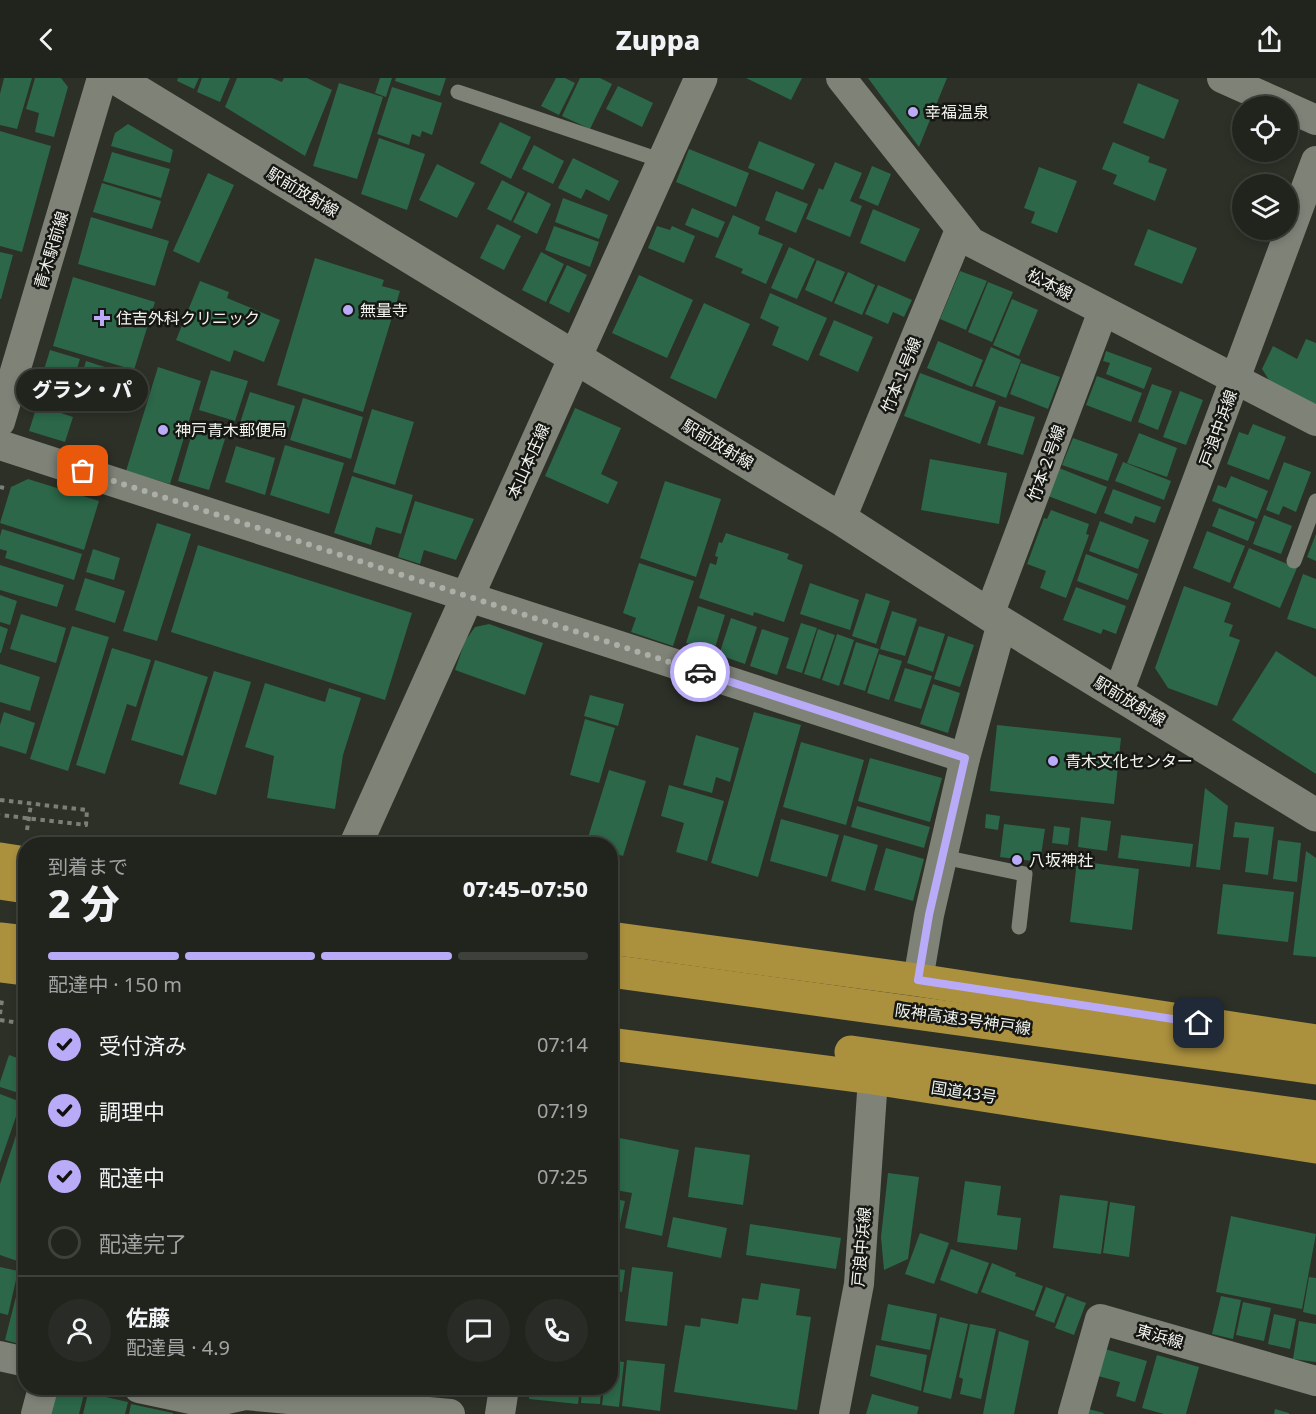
<!DOCTYPE html>
<html lang="ja">
<head>
<meta charset="utf-8">
<style>
	body { margin:0; font-family:"Noto Sans","Noto Sans JP",sans-serif; background:#292c26; color:#f1f3f6; height:100vh; display:flex; flex-direction:column; font-size:22px; white-space:nowrap }
	* { box-sizing:border-box; margin:0 }
	p { font-size:20px; color:#a2a4a4 }
	.icon { flex:none; width:33px; height:33px; fill:none; stroke:currentColor; stroke-width:2; stroke-linecap:round; stroke-linejoin:round }
	.map { position:relative; flex:1; overflow:hidden }
	.panel { position:absolute; left:18px; top:759px; width:600px; height:558px; display:flex; flex-direction:column; background:#21241d; border-radius:24px; box-shadow:0 3px 9px #0003,0 0 0 2px #3e413b }
	.panel>* { flex:none }
	.tools { position:absolute; left:1232px; top:18px; display:grid; gap:12px }
	.tools a { display:grid; place-items:center; width:66px; height:66px; border-radius:50%; background:#21241d; box-shadow:0 3px 9px #0003,0 0 0 2px #3e413b; font-size:30px }
	.pin { position:absolute; display:grid; place-items:center; width:51px; height:51px; color:#fff; margin:-26px; border-radius:12px; box-shadow:0 3px 9px #0006 }
	.courier { position:absolute; display:grid; place-items:center; width:60px; height:60px; margin:-30px; border:4px solid #b9abf7; border-radius:50%; background:#fff; color:#222; box-shadow:0 2px 8px #0007 }
	.bubble { position:absolute; height:42px; border-radius:21px; background:#21241d; box-shadow:0 3px 9px #0003,0 0 0 2px #3e413b; font-size:20px; font-weight:800; line-height:42px; text-align:center }
	.summary em { font-style:normal; font-weight:800 }
	.summary div { display:flex; flex-direction:column-reverse }
	.summary { display:flex; align-items:center; justify-content:space-between; height:102px; padding:0 30px }
	h1 { font-size:39px; font-weight:800; line-height:45px }
	.bar { display:grid; grid-template-columns:repeat(4,1fr); gap:9px 6px; align-content:center; height:72px; padding:0 30px }
	.bar i { height:8px; border-radius:4px; background:#3e413b }
	.bar .active { background:#b9abf7 }
	.bar p { grid-column:span 4 }
	.line { display:flex; align-items:center; gap:15px; padding:0 30px; border-top:2px solid #3e413b }
	.line div { flex:1 }
	.round { display:grid; place-items:center; flex:none; width:63px; height:63px; border-radius:32px; background:#292c26 }
	ol { padding:0 30px; list-style:none }
	li { display:flex; align-items:center; gap:18px; height:66px }
	li p { margin-inline-start:auto }
	li .icon { padding:6px; border-radius:50%; background:#b9abf7; color:#111; stroke-width:4 }
	li:last-child { color:#a2a4a4 }
	li i { width:33px; height:33px; border:3px solid #3e413b; border-radius:50% }
	header { display:flex; justify-content:space-between; align-items:center; height:78px; padding:0 30px; background:#21241d; font-size:27px; font-weight:800 }
	.map>svg:first-child { display:block }
</style>
</head>
<body>
<header><svg class="icon" aria-label="back" viewBox="0 0 24 24"><path d="M15 5l-7 7 7 7"/></svg>Zuppa<svg class="icon" aria-label="share" viewBox="0 0 24 24"><path d="M12 15V3M7 8l5-5 5 5M5 13v7h14v-7"/></svg></header>
<div class="map">
<svg width="1316" height="1336" viewBox="0 0 1316 1336">
	<rect width="100%" height="100%" fill="#2c3027"/>
	<g fill="#2b6748">
		<path d="M4,0H32L17,51L0,47V16Z"/>
		<path d="M35,0H61L68,9L54,59L35,54L39,35L26,31Z"/>
		<path d="M178,0H199L194,11L177,3Z"/>
		<path d="M202,0H230L220,24L197,14Z"/>
		<path d="M237,0H272L282,4L284,0H307L332,12L305,78L225,29Z"/>
		<path d="M380,0H392L386,19L375,15Z"/>
		<path d="M396,0H446L440,18L395,3Z"/>
		<path d="M556,0H565L575,5L559,37L541,28Z"/>
		<path d="M580,0H600L612,6L590,51L562,38Z"/>
		<path d="M746,0H802L791,22Z"/>
		<path d="M868,0H947L919,69Z"/>
		<path d="M339,5L383,19L357,101L313,88Z"/>
		<path d="M1138,5L1179,22L1164,61L1123,45Z"/>
		<path d="M618,8L653,25L642,49L606,31Z"/>
		<path d="M392,9L442,25L432,57L422,53L420,59L412,56L409,67L377,56Z"/>
		<path d="M500,44L531,59L511,101L480,85Z"/>
		<path d="M128,46L173,72L170,85L111,68L115,55Z"/>
		<path d="M0,53L51,68L22,174L0,168Z"/>
		<path d="M379,60L425,76L407,132L361,116Z"/>
		<path d="M759,63L815,86L803,112L748,90Z"/>
		<path d="M1113,64L1150,79L1148,84L1167,91L1155,123L1113,106L1117,97L1102,91Z"/>
		<path d="M534,67L564,83L553,106L522,91Z"/>
		<path d="M689,71L749,95L736,129L676,104Z"/>
		<path d="M112,74L170,91L161,120L103,103Z"/>
		<path d="M573,80L619,103L609,123L586,111L581,121L558,110Z"/>
		<path d="M835,84L862,95L850,123L862,128L850,159L806,141L819,110L823,112Z"/>
		<path d="M437,86L475,105L457,140L419,122Z"/>
		<path d="M872,88L891,96L878,128L859,120Z"/>
		<path d="M1039,89L1077,103L1057,155L1031,145L1035,134L1024,130Z"/>
		<path d="M208,95L234,107L199,185L173,173Z"/>
		<path d="M502,102L525,114L511,143L487,131Z"/>
		<path d="M102,105L161,123L152,151L93,134Z"/>
		<path d="M776,113L808,126L796,155L765,142Z"/>
		<path d="M528,114L551,126L537,156L513,144Z"/>
		<path d="M563,120L608,137L599,161L555,144Z"/>
		<path d="M692,130L725,144L718,160L685,147Z"/>
		<path d="M873,131L920,151L905,184L860,165Z"/>
		<path d="M733,137L760,149L758,156L783,166L766,206L741,195L743,191L715,179Z"/>
		<path d="M91,139L169,163L155,208L78,186Z"/>
		<path d="M497,146L521,158L504,192L480,180Z"/>
		<path d="M554,148L599,164L590,189L545,172Z"/>
		<path d="M657,148L670,152L672,148L695,158L684,185L648,170Z"/>
		<path d="M1148,151L1197,170L1182,206L1134,187Z"/>
		<path d="M789,169L815,181L797,221L771,210Z"/>
		<path d="M0,174L13,177L1,221H0Z"/>
		<path d="M541,174L564,186L546,224L522,212Z"/>
		<path d="M315,180L384,202L382,208L400,213L363,334L277,307Z"/>
		<path d="M817,182L845,194L832,224L805,212Z"/>
		<path d="M567,187L587,197L569,235L549,225Z"/>
		<path d="M960,193L987,203L966,252L940,241Z"/>
		<path d="M848,194L875,207L862,237L834,225Z"/>
		<path d="M639,197L693,222L667,280L612,255Z"/>
		<path d="M73,199L155,224L134,292L53,268Z"/>
		<path d="M200,203L229,214L227,220L280,242L264,284L234,272L230,284L176,262Z"/>
		<path d="M988,204L1013,214L992,264L968,254Z"/>
		<path d="M878,207L912,222L904,239L893,234L888,246L865,236Z"/>
		<path d="M770,215L827,240L808,283L772,267L779,249L760,240Z"/>
		<path d="M1012,221L1038,232L1019,278L993,267Z"/>
		<path d="M704,225L750,246L716,321L670,300Z"/>
		<path d="M834,242L873,259L858,294L819,277Z"/>
		<path d="M1306,261L1316,265V331L1274,310L1262,291L1273,268L1297,281Z"/>
		<path d="M938,263L983,282L972,309L927,290Z"/>
		<path d="M991,269L1021,282L1006,320L975,308Z"/>
		<path d="M50,272L80,281L70,314L40,305Z"/>
		<path d="M1106,273L1152,290L1144,311L1106,296L1110,285L1103,283Z"/>
		<path d="M86,283L114,292L103,329L75,321Z"/>
		<path d="M1021,285L1060,299L1048,331L1010,316Z"/>
		<path d="M158,289L201,303L170,406L126,393Z"/>
		<path d="M211,292L248,303L235,343L199,332Z"/>
		<path d="M920,295L996,323L980,366L904,338Z"/>
		<path d="M1097,298L1142,315L1131,344L1086,327Z"/>
		<path d="M1152,306L1172,313L1158,352L1138,344Z"/>
		<path d="M1180,313L1203,322L1186,367L1163,359Z"/>
		<path d="M250,314L295,328L285,362L239,348Z"/>
		<path d="M40,318L61,324L58,334L73,339L65,364L29,353Z"/>
		<path d="M303,320L363,339L351,381L290,362Z"/>
		<path d="M999,328L1035,339L1023,377L987,367Z"/>
		<path d="M575,330L621,350L601,396L618,404L608,426L545,398Z"/>
		<path d="M372,331L414,344L395,407L353,394Z"/>
		<path d="M1253,346L1286,359L1269,402L1227,386L1239,354L1248,357Z"/>
		<path d="M193,352L225,361L209,412L178,403Z"/>
		<path d="M1139,355L1177,370L1167,399L1127,385Z"/>
		<path d="M1073,360L1118,376L1108,403L1062,387Z"/>
		<path d="M285,367L344,385L329,436L270,417Z"/>
		<path d="M236,368L275,380L265,417L225,404Z"/>
		<path d="M930,381L1007,395L999,446L921,432Z"/>
		<path d="M1123,384L1171,403L1164,422L1115,403Z"/>
		<path d="M1284,384L1311,394L1296,434L1283,428L1279,437L1266,432Z"/>
		<path d="M1059,390L1107,409L1096,436L1048,418Z"/>
		<path d="M352,398L413,417L401,456L376,449L371,467L334,455Z"/>
		<path d="M1231,398L1268,413L1257,441L1212,423L1218,407L1226,410Z"/>
		<path d="M28,401L99,423L84,472L0,445L11,409Z"/>
		<path d="M665,403L721,421L696,499L640,480Z"/>
		<path d="M1113,411L1161,429L1155,445L1135,438L1132,446L1104,435Z"/>
		<path d="M415,423L474,441L456,482L424,472L420,486L398,479Z"/>
		<path d="M1219,430L1255,444L1248,463L1212,448Z"/>
		<path d="M1051,432L1089,446L1086,456L1089,457L1066,520L1040,510L1046,493L1027,486L1044,440L1047,441Z"/>
		<path d="M1264,437L1292,448L1281,476L1253,466Z"/>
		<path d="M1100,443L1149,462L1138,491L1089,473Z"/>
		<path d="M157,445L191,456L157,563L123,553Z"/>
		<path d="M2,451L82,476L74,502L5,480L7,473L0,471V458Z"/>
		<path d="M1207,453L1245,468L1230,505L1193,490Z"/>
		<path d="M726,455L789,476L787,481L803,487L784,544L754,534L753,538L699,520L710,485L716,487L718,479L715,478L719,464L722,465Z"/>
		<path d="M1316,456V483L1307,479Z"/>
		<path d="M198,467L412,535L385,622L171,554Z"/>
		<path d="M1249,470L1297,490L1280,530L1233,510Z"/>
		<path d="M93,471L120,480L114,502L86,494Z"/>
		<path d="M1086,476L1138,496L1128,522L1077,503Z"/>
		<path d="M639,485L694,503L673,568L631,554L636,540L623,535Z"/>
		<path d="M0,487L64,507L57,529L0,512Z"/>
		<path d="M1303,496L1316,501V551L1287,541Z"/>
		<path d="M85,500L125,513L115,545L75,532Z"/>
		<path d="M810,505L859,522L850,552L800,536Z"/>
		<path d="M1184,508L1231,525L1224,544L1233,547L1229,558L1240,562L1217,628L1168,610L1155,590Z"/>
		<path d="M1076,509L1126,528L1116,556L1103,551L1101,556L1063,542Z"/>
		<path d="M866,515L890,523L876,566L852,558Z"/>
		<path d="M0,517L17,523L10,547L0,544Z"/>
		<path d="M698,528L725,537L714,573L686,565Z"/>
		<path d="M892,533L917,541L905,578L880,571Z"/>
		<path d="M21,536L66,550L56,585L10,571Z"/>
		<path d="M731,540L757,549L745,586L719,577Z"/>
		<path d="M801,545L817,550L802,595L786,590Z"/>
		<path d="M489,546L543,565L525,617L455,592L465,563L475,549Z"/>
		<path d="M0,548L8,551L1,575H0Z"/>
		<path d="M72,548L109,559L68,693L30,681Z"/>
		<path d="M919,548L945,556L933,594L907,585Z"/>
		<path d="M762,551L789,560L777,597L750,588Z"/>
		<path d="M818,551L835,557L820,601L804,596Z"/>
		<path d="M837,556L854,562L839,608L822,602Z"/>
		<path d="M948,558L974,567L960,609L934,601Z"/>
		<path d="M856,564L879,571L865,613L843,606Z"/>
		<path d="M112,570L151,582L136,629L127,626L105,696L76,687Z"/>
		<path d="M1276,573L1316,599V696L1232,642Z"/>
		<path d="M879,576L902,583L889,622L867,615Z"/>
		<path d="M155,582L208,599L183,678L131,662Z"/>
		<path d="M0,586L40,599L30,633L0,624Z"/>
		<path d="M905,590L932,598L921,631L894,623Z"/>
		<path d="M214,593L251,604L216,717L179,706Z"/>
		<path d="M265,605L325,624L329,610L361,620L343,677L335,731L267,720L274,678L245,669Z"/>
		<path d="M933,606L960,615L948,655L920,646Z"/>
		<path d="M590,617L624,626L618,648L584,638Z"/>
		<path d="M4,634L35,645L26,676L0,668V647Z"/>
		<path d="M754,634L801,647L758,799L711,785Z"/>
		<path d="M585,641L615,650L599,705L570,697Z"/>
		<path d="M997,647L1121,660L1114,726L990,713Z"/>
		<path d="M696,657L739,670L730,704L716,699L712,715L683,707Z"/>
		<path d="M801,664L864,682L846,747L783,729Z"/>
		<path d="M870,680L942,700L930,744L858,723Z"/>
		<path d="M609,692L646,703L623,778L610,774V766H586Z"/>
		<path d="M669,707L724,723L707,783L676,774L684,745L661,738Z"/>
		<path d="M1205,710L1228,728L1220,792L1196,789Z"/>
		<path d="M857,728L930,749L924,770L851,749Z"/>
		<path d="M986,736L1000,738L998,752L985,750Z"/>
		<path d="M1081,739L1111,743L1107,773L1078,769Z"/>
		<path d="M781,741L839,757L827,799L770,783Z"/>
		<path d="M1235,744L1274,749L1268,797L1245,794L1249,760L1233,759Z"/>
		<path d="M1004,746L1045,751L1040,784L1000,779Z"/>
		<path d="M1054,748L1070,750L1068,767L1052,765Z"/>
		<path d="M844,757L878,767L865,813L831,803Z"/>
		<path d="M1121,757L1193,766L1190,789L1118,780Z"/>
		<path d="M1278,762L1301,765L1297,804L1273,801Z"/>
		<path d="M886,770L924,781L913,823L874,812Z"/>
		<path d="M1306,773L1316,780V879L1293,877Z"/>
		<path d="M1077,783L1139,791L1132,852L1070,844Z"/>
		<path d="M1223,806L1294,814L1288,864L1217,856Z"/>
		<path d="M9,977L26,983V1005L22,1016L0,1009V1004Z"/>
		<path d="M0,1016L21,1024L0,1085Z"/>
		<path d="M25,1030L26,1031V1186L0,1177V1106Z"/>
		<path d="M610,1058L679,1072L662,1158L625,1150L632,1115L610,1111Z"/>
		<path d="M695,1069L750,1077L743,1127L688,1119Z"/>
		<path d="M888,1095L919,1099L908,1181L884,1192L881,1159Z"/>
		<path d="M965,1103L1001,1108L997,1137L1021,1140L1017,1172L957,1164Z"/>
		<path d="M1060,1117L1108,1123L1101,1176L1053,1170Z"/>
		<path d="M610,1120L625,1123L614,1172L610,1171Z"/>
		<path d="M1110,1124L1135,1128L1129,1179L1103,1175Z"/>
		<path d="M1231,1138L1316,1156L1302,1231L1216,1214Z"/>
		<path d="M673,1139L727,1150L721,1180L667,1169Z"/>
		<path d="M750,1146L841,1160L836,1191L746,1177Z"/>
		<path d="M920,1155L949,1165L934,1206L905,1196Z"/>
		<path d="M951,1171L989,1185L977,1216L940,1202Z"/>
		<path d="M992,1185L1016,1195L1015,1198L1043,1208L1034,1233L981,1214Z"/>
		<path d="M0,1189L18,1193L8,1237L0,1235Z"/>
		<path d="M632,1189L673,1194L667,1248L625,1243Z"/>
		<path d="M610,1190L625,1192L622,1214L610,1212Z"/>
		<path d="M22,1195L26,1196V1268L5,1262Z"/>
		<path d="M1309,1199L1316,1200V1237L1303,1234Z"/>
		<path d="M761,1205L800,1211L796,1237L811,1239L797,1332L674,1314L685,1247L700,1249L701,1240L738,1246L742,1220L758,1222Z"/>
		<path d="M1046,1209L1065,1216L1054,1245L1035,1238Z"/>
		<path d="M1067,1218L1086,1225L1074,1257L1055,1250Z"/>
		<path d="M1221,1218L1241,1222L1233,1261L1212,1256Z"/>
		<path d="M1243,1224L1271,1230L1264,1263L1236,1257Z"/>
		<path d="M888,1226L937,1236L930,1272L881,1262Z"/>
		<path d="M1274,1236L1296,1241L1290,1271L1268,1266Z"/>
		<path d="M940,1239L968,1246L951,1321L923,1314Z"/>
		<path d="M1299,1243L1316,1246V1284L1293,1281Z"/>
		<path d="M970,1246L996,1251L981,1321L960,1316L963,1301L959,1299Z"/>
		<path d="M999,1253L1029,1263L1014,1336H983Z"/>
		<path d="M876,1267L927,1277L921,1313L870,1298Z"/>
		<path d="M1105,1271L1147,1283L1135,1324L1116,1318L1120,1304L1098,1298Z"/>
		<path d="M1157,1277L1199,1289L1186,1336H1164L1142,1330Z"/>
		<path d="M610,1282L624,1284L619,1329L602,1327L604,1310H610Z"/>
		<path d="M627,1282L665,1286L660,1333L622,1328Z"/>
		<path d="M49,1310H59L84,1316L79,1336H43Z"/>
		<path d="M397,1310H426L425,1319L396,1316Z"/>
		<path d="M432,1310H453V1315L431,1313Z"/>
		<path d="M456,1310H478V1315L456,1312Z"/>
		<path d="M530,1310H580L578,1326L529,1321Z"/>
		<path d="M582,1310H601L600,1326L581,1325Z"/>
		<path d="M88,1315L128,1324L125,1336H83Z"/>
		<path d="M872,1316L919,1329L917,1336H866Z"/>
		<path d="M131,1326L173,1335V1336H129Z"/>
		<path d="M1088,1331L1104,1335L1103,1336H1087Z"/>
		<path d="M1275,1331L1289,1335V1336H1274Z"/>
	</g>
	<g fill="none" stroke-linecap="round" stroke-linejoin="round">
		<g stroke="#7c7f77" stroke-width="4" stroke-dasharray="4.5 4.5" stroke-linecap="butt">
			<path d="M0,409L4,410"/>
			<path d="M0,722L87,732L86,747L0,737"/>
			<path d="M27,752L31,726"/>
			<path d="M0,936L2,922"/>
			<path d="M0,942L26,946"/>
		</g>
		<g stroke="#7e8277" stroke-width="15">
			<path d="M458,14L663,83"/>
			<path d="M1294,483L1316,423"/>
			<path d="M943,779L1025,796L1019,849"/>
		</g>
		<g stroke="#7e8277" stroke-width="30">
			<path d="M841,0L971,164L1316,343"/>
			<path d="M1222,0L1285,28"/>
			<path d="M1287,29L1316,42"/>
			<path d="M0,344L102,0"/>
			<path d="M0,367L965,680"/>
			<path d="M841,441L960,152"/>
			<path d="M989,537L1103,233"/>
			<path d="M1118,616L1316,83"/>
			<path d="M918,902L929,837L965,680L1002,545"/>
			<path d="M0,1278L26,1284"/>
			<path d="M139,1310L209,1325L245,1317L450,1336"/>
			<path d="M36,1336L43,1310"/>
			<path d="M500,1336L504,1310"/>
			<path d="M834,1336L859,1206L873,1000"/>
			<path d="M1073,1336L1100,1241L1316,1303"/>
		</g>
		<g stroke="#7e8277" stroke-width="33">
			<path d="M118,0L122,4L841,441L1002,545L1316,737"/>
			<path d="M356,766L701,0"/>
		</g>
		<g stroke="#ab903e" stroke-width="33">
			<path d="M0,781L26,785"/>
			<path d="M0,805L26,809"/>
			<path d="M610,860L918,902L1316,963"/>
			<path d="M0,861L26,864"/>
			<path d="M0,888L26,891"/>
			<path d="M610,893L1316,990"/>
			<path d="M610,966L873,1000L1316,1069"/>
			<path d="M851,974L1316,1039"/>
		</g>
	</g>
	<g fill="none" stroke-linecap="round" stroke-linejoin="round">
		<path stroke="#acafa8" stroke-width="6" stroke-dasharray="0 10.8" d="M83,393L700,594"/>
		<path stroke="#b9abf7" stroke-width="8" d="M700,594L965,680L929,837L918,902L1199,945"/>
	</g>
	<g fill="#b9abf7" stroke="#161713" stroke-width="2">
		<circle cx="913" cy="34" r="6"/>
		<circle cx="348" cy="232" r="6"/>
		<path d="M99 231h6v6h6v6h-6v6h-6v-6h-6v-6h6z"/>
		<circle cx="163" cy="352" r="6"/>
		<circle cx="1053" cy="683" r="6"/>
		<circle cx="1017" cy="782" r="6"/>
	</g>
	<g text-anchor="middle" dominant-baseline="central" stroke-width="5" stroke-linejoin="round" paint-order="stroke">
		<g font-size="16" fill="#f1f4ee" stroke="#161713" text-anchor="start">
			<text x="925" y="34">幸福温泉</text>
			<text x="360" y="232">無量寺</text>
			<text x="116" y="240">住吉外科クリニック</text>
			<text x="175" y="352">神戸青木郵便局</text>
			<text x="1065" y="683">青木文化センター</text>
			<text x="1029" y="782">八坂神社</text>
		</g>
		<g font-size="16" fill="#f1f4ee" stroke="#161713">
			<text transform="translate(303 114) rotate(31)">駅前放射線</text>
			<text transform="translate(51 172) rotate(-73)">青木駅前線</text>
			<text transform="translate(1050 206) rotate(27)">松本線</text>
			<text transform="translate(901 297) rotate(-68)">竹本１号線</text>
			<text transform="translate(1218 350) rotate(-70)">戸浪中浜線</text>
			<text transform="translate(718 366) rotate(31)">駅前放射線</text>
			<text transform="translate(528 383) rotate(-66)">本山本庄線</text>
			<text transform="translate(1046 385) rotate(-70)">竹本２号線</text>
			<text transform="translate(1130 623) rotate(31)">駅前放射線</text>
			<text transform="translate(963 941) rotate(8)">阪神高速3号神戸線</text>
			<text transform="translate(964 1014) rotate(9)">国道43号</text>
			<text transform="translate(861 1169) rotate(-85)">戸浪中浜線</text>
			<text transform="translate(1160 1258) rotate(16)">東浜線</text>
		</g>
	</g>
</svg>
<div class="tools">
<a><svg class="icon" aria-label="locate" viewBox="0 0 24 24"><circle cx="12" cy="12" r="6"/><path d="M12 2v4M12 18v4M2 12h4M18 12h4"/></svg></a>
<a><svg class="icon" aria-label="layers" viewBox="0 0 24 24"><path d="M12 4l9 5-9 5-9-5zM3 14l9 5 9-5"/></svg></a>
</div>
<div class="pin" style="left:83px;top:393px;background:#ea580c"><svg class="icon" aria-label="bag" viewBox="0 0 24 24"><path d="M5 8h14l-1 12H6zM9 8a3 3 0 0 1 6 0"/></svg></div>
<div class="pin" style="left:1199px;top:945px;background:#1f2937"><svg class="icon" aria-label="home" viewBox="0 0 24 24"><path d="M3 11l9-7 9 7M6 9v11h12V9"/></svg></div>
<div class="courier" style="left:700px;top:594px"><svg class="icon" aria-label="car" viewBox="0 0 24 24"><path d="M5 17H2v-5l4-1 3-4h7l3 4 3 1v5h-3M9 17h6M6 11h13"/><circle cx="7" cy="17" r="2"/><circle cx="17" cy="17" r="2"/></svg></div>
<div class="bubble" style="left:16px;top:291px;width:132px">グラン・パ</div>
<section class="panel">
<div class="summary"><div><h1>2 分</h1><p>到着まで</p></div><em>07:45–07:50</em></div>
<div class="bar"><i class="active"></i><i class="active"></i><i class="active"></i><i></i><p>配達中 · 150 m</p></div>
<ol>
<li><svg class="icon" aria-label="check" viewBox="0 0 24 24"><path d="M5 12l5 5 9-10"/></svg>受付済み<p>07:14</p></li>
<li><svg class="icon" aria-label="check" viewBox="0 0 24 24"><path d="M5 12l5 5 9-10"/></svg>調理中<p>07:19</p></li>
<li><svg class="icon" aria-label="check" viewBox="0 0 24 24"><path d="M5 12l5 5 9-10"/></svg>配達中<p>07:25</p></li>
<li><i></i>配達完了</li>
</ol>
<div class="line" style="height:108px"><a class="round"><svg class="icon" aria-label="person" viewBox="0 0 24 24"><circle cx="12" cy="8" r="4"/><path d="M4 21q1-7 8-7t8 7"/></svg></a><div><b>佐藤</b><p>配達員 · 4.9</p></div><a class="round"><svg class="icon" aria-label="chat" viewBox="0 0 24 24"><path d="M4 5h16v11H9l-5 4z"/></svg></a><a class="round"><svg class="icon" aria-label="phone" viewBox="0 0 24 24"><path d="M5 4h4l2 5-3 2q2 4 5 5l2-3 5 2v4C11 20 4 13 5 4z"/></svg></a></div>
</section>
</div>
</body>
</html>
